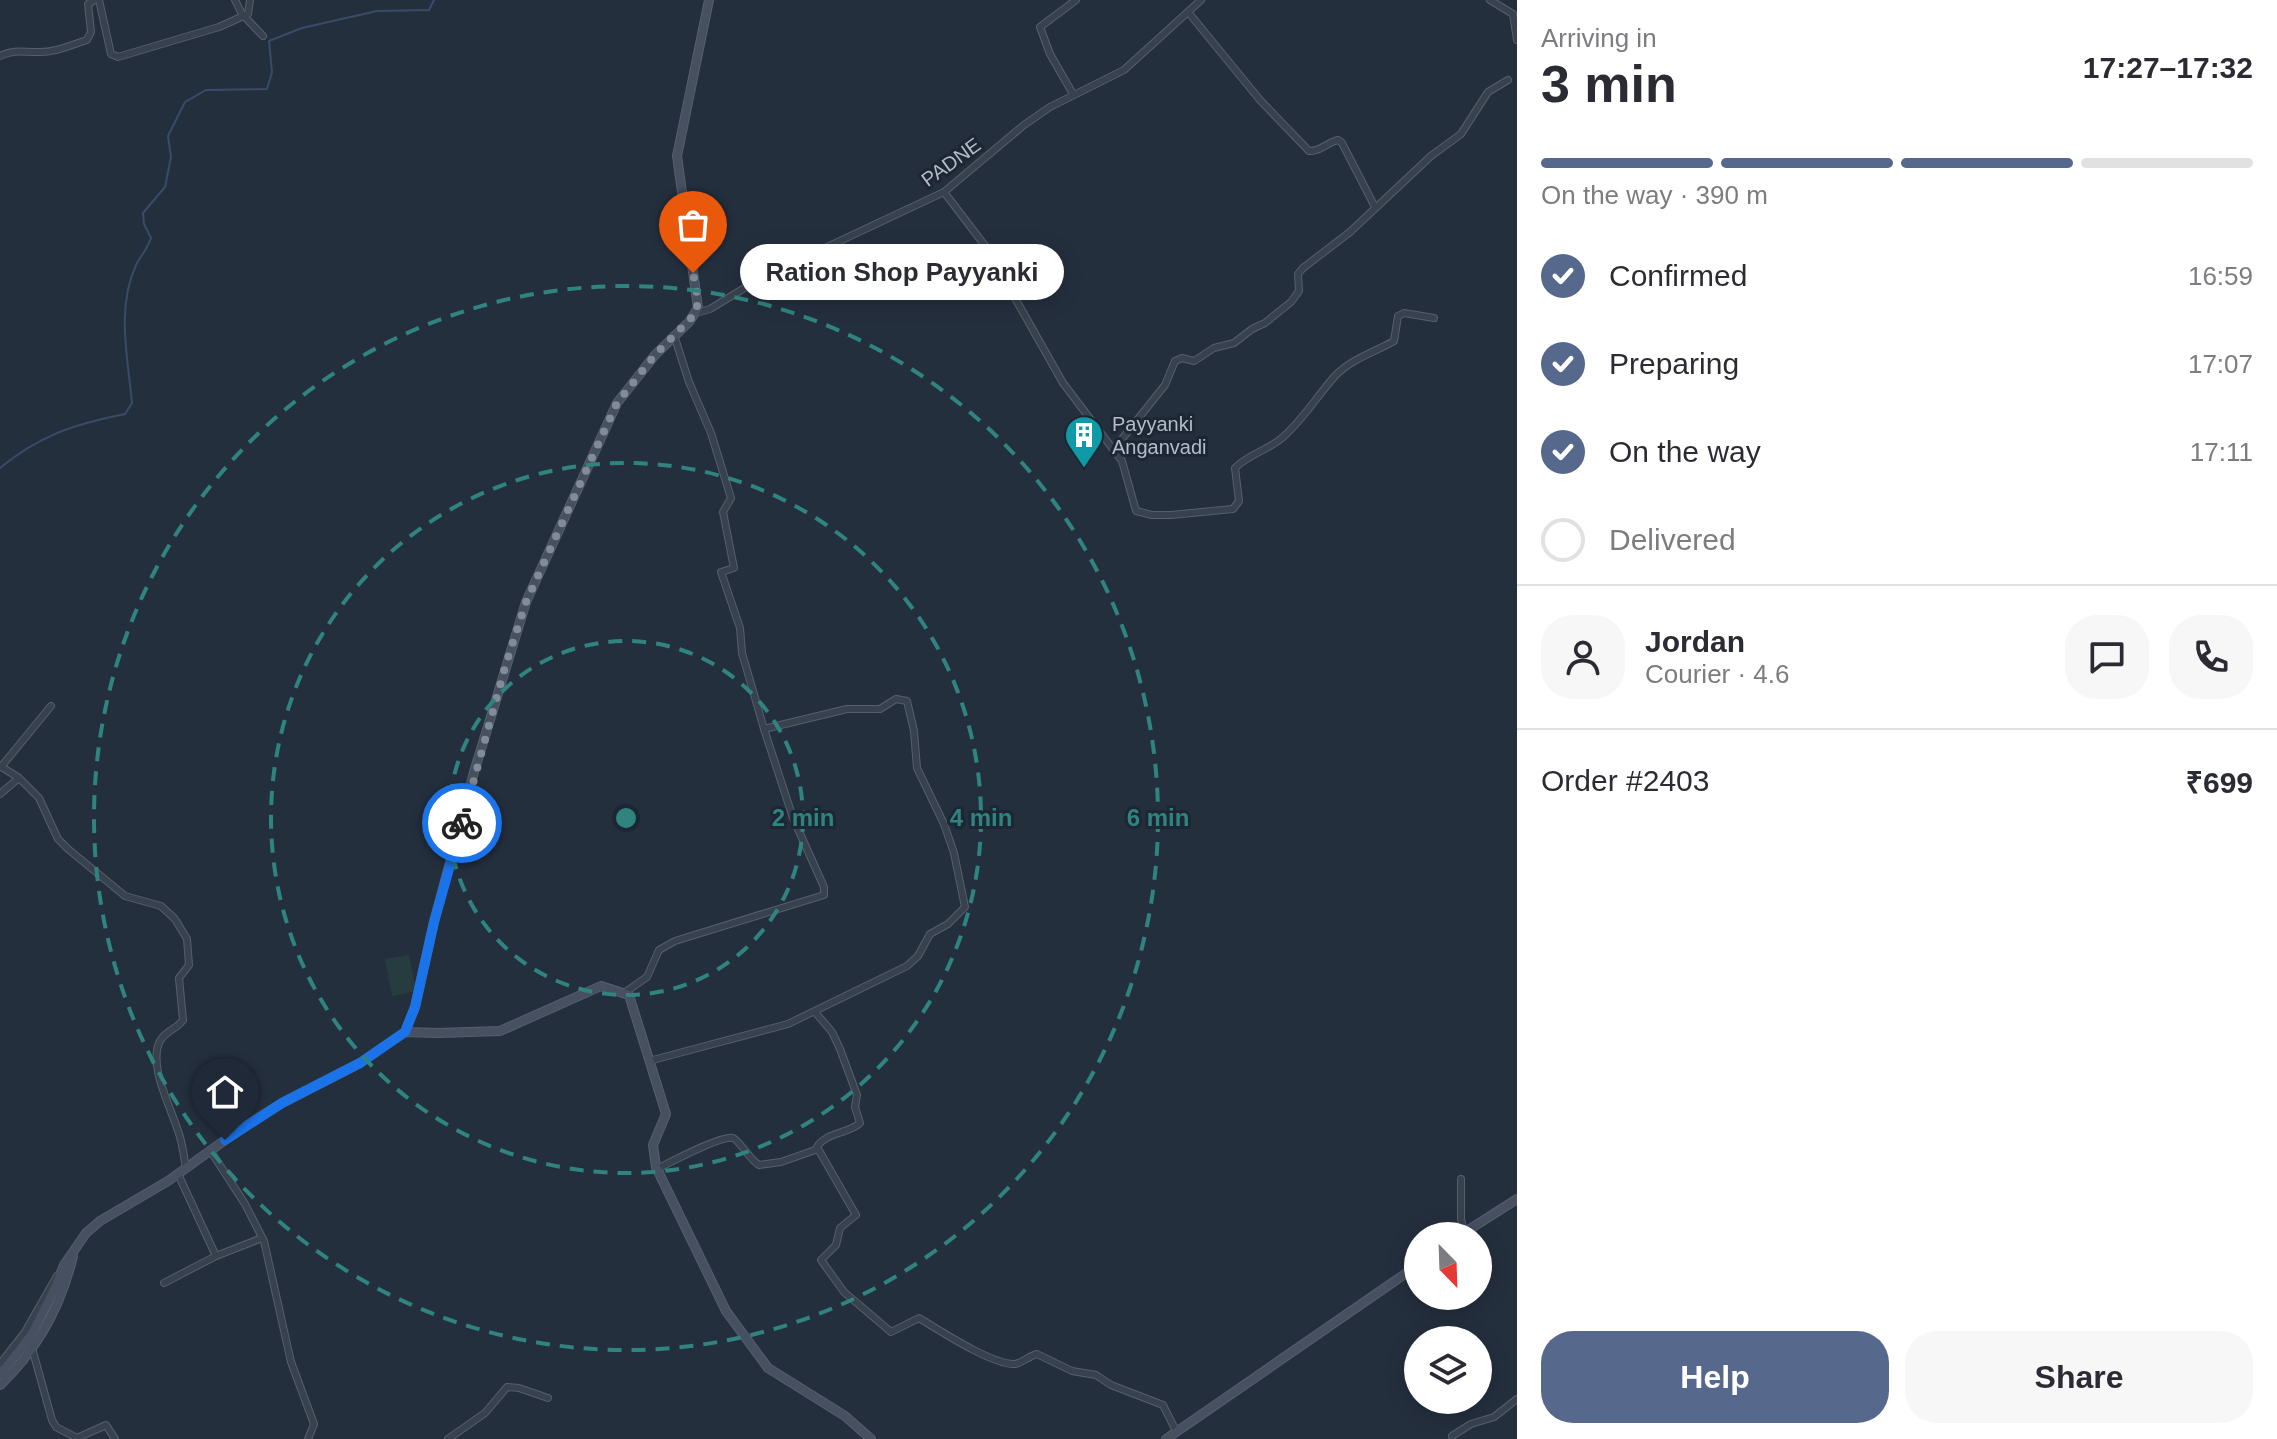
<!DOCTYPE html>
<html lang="en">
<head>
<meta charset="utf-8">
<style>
	body { margin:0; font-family:Helvetica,sans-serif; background:#f7f7f7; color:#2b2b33; height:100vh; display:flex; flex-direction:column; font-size:30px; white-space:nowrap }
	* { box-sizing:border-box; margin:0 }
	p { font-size:26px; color:#7c7c81 }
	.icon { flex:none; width:44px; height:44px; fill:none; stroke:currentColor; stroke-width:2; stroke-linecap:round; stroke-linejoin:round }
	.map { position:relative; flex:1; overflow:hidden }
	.side { display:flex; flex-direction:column; background:#fff; width:760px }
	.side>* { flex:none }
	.needle { width:52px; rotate:157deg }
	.fabs { position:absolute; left:1404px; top:1222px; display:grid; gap:16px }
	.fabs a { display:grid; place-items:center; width:88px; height:88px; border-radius:50%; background:#fff; box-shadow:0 4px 20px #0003; font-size:40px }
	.pin { position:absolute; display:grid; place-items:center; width:68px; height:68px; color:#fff; margin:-82px -34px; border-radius:50% 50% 50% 0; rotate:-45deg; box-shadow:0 0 8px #0007 }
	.pin .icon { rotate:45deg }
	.courier { position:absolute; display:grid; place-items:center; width:80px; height:80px; margin:-40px; border:6px solid #1a73e8; border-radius:50%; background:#fff; color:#222; box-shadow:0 2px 10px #0007 }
	.bubble { position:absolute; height:56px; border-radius:28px; background:#fff; box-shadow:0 4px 20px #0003; font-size:26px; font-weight:800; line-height:56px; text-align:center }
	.head em { font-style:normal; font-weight:800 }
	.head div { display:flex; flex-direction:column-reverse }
	.head { display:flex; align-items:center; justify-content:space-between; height:136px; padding:0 24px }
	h1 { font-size:52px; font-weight:800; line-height:60px }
	.bar { display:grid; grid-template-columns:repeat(4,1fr); gap:12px 8px; align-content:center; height:96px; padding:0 24px }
	.bar i { height:10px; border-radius:6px; background:#e1e1e2 }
	.bar .current { background:#56698c }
	.bar p { grid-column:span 4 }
	.line { display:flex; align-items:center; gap:20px; padding:0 24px; border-top:2px solid #e1e1e2 }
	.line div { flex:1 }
	.round { display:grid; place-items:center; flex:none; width:84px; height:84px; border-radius:32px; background:#f7f7f7 }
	ol { padding:0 24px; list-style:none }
	li { display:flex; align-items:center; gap:24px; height:88px }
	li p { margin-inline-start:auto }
	li .icon { padding:8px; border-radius:50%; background:#56698c; color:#fff; stroke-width:4 }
	li:last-child { color:#7c7c81 }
	li i { width:44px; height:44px; border:4px solid #e1e1e2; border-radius:50% }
	.button { display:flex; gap:16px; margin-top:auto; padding:16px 24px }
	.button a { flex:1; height:92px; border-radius:32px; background:#56698c; color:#fff; font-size:32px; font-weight:800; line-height:92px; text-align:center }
	.button a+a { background:#f7f7f7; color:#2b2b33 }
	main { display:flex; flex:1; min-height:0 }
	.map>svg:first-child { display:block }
</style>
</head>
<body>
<main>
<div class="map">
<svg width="1517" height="1439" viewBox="0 0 1517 1439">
	<rect width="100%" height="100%" fill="#242f3e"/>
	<path fill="#263c3f" d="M409,955L416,991L392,996L385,959Z"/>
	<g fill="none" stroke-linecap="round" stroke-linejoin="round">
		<path stroke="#394c67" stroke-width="2" d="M0,468C40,435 75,424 125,414L132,403C128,358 116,309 136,265C141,255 147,250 151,238L144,224L143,213L165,187L171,157L168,136L185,102L206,90L267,89L272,72L269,41L302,28L377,11L429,10L434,0"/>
		<g stroke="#565f6c" stroke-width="8">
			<g id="minor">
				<path d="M99,0L111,54L118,57L219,27L248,14L250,0"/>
				<path d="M235,0L242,14L263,36"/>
				<path d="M1490,0L1513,14L1517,40"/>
				<path d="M1188,12L1260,100L1309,151C1320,152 1328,142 1338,140L1342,143L1375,207"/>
				<path d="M0,56C15,49 22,52 37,52C54,53 71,45 87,40L91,32L88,4L95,0"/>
				<path d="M1073,94L1050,54L1040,27L1076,0"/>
				<path d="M944,192L986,247L1063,383L1122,461L1136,511L1152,515H1171L1233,509L1239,501L1235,468C1247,455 1268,450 1282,438C1303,420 1317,396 1335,376C1351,359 1375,352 1394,341L1398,316L1404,313L1434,318"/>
				<path d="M696,313L710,309L761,278L944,192L1024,125L1050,107L1124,70L1201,0"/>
				<path d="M1114,449L1165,385L1175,361L1182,358L1194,361L1214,348L1234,343L1252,329L1265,323L1291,302L1299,291L1298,274L1303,268L1350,232L1431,156L1461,134L1488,92L1508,80"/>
				<path d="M0,766L19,778L39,798L58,839L68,849L125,896L161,906L175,919L187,939L189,965L179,978L183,1020C176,1030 166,1030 160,1041C147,1066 173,1111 180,1137C183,1147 184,1158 186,1168"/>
				<path d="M1,767L51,706"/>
				<path d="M0,794L19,778"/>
				<path d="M624,993L647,977L659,950L675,941L824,895V887L793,818L764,729"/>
				<path d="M815,1012L832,1032L840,1049L857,1095L855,1107L860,1123C848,1134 826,1132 817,1147L856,1215L840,1228L836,1245L821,1260L844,1292L891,1332L919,1318C939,1330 992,1365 1015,1364C1022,1363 1029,1356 1037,1354L1072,1371L1096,1375L1111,1385L1163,1405L1176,1431"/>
				<path d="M649,1061L788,1024L907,966L918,956L930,934L948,924L965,907L954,853L944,824L917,768L914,731L907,701L896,699L880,709H847L764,729L742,653L740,628L721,572L734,568L723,512L731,498L711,433L689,382L674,335"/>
				<path d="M210,1150L245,1204L264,1241L291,1362L314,1424L308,1439"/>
				<path d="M657,1169C669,1163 721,1135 733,1138C739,1140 750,1160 759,1165L781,1162L818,1149"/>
				<path d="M1461,1179V1219L1464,1232"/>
				<path d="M216,1256L262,1238"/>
				<path d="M164,1283L216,1256L178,1174"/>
				<path d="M32,1348L52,1420L56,1427L77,1438L106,1425L115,1439"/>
				<path d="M0,1364L25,1332L57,1276"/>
				<path d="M1452,1436L1471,1424L1494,1417L1517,1399"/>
				<path d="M448,1439L485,1413L507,1387L519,1388L548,1398"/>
			</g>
		</g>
		<g stroke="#565f6c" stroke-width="10">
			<g id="secondary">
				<path d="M405,1032L415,1007L434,922L474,772L526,602L617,403L655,355L689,322L698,308L677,156L709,0"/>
				<path d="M1459,1236L1517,1199"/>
				<path d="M0,1374L30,1338L55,1288L64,1265L86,1233L100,1221L168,1181L239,1130L282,1103L360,1063L405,1032L438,1033L500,1031L601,986L629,995L666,1114L653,1145L656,1167L726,1311L768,1368L845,1416L871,1439"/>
				<path d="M0,1385C38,1349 61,1306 73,1256"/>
				<path d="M1166,1439L1418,1265"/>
			</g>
		</g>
		<use href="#minor" stroke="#38414e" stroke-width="6"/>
		<use href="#secondary" stroke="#465061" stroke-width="8"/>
	</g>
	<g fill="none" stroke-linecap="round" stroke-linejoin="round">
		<path stroke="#828b98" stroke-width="8" stroke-dasharray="0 14.4" d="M462,823L506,664L526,602L617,403L655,355L696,313L698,299L693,273"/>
		<path stroke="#1a73e8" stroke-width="10" d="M225,1140L282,1103L360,1063L405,1032L415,1007L434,922L462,823"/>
	</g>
	<g fill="none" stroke="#308480" stroke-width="4" stroke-dasharray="14 10">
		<circle cx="626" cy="818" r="177"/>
		<circle cx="626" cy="818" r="355"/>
		<circle cx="626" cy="818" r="532"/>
	</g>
	<defs>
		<g id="building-pin" transform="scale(2)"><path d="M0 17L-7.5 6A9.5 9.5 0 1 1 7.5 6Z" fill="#0f9aa8" stroke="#1d2633"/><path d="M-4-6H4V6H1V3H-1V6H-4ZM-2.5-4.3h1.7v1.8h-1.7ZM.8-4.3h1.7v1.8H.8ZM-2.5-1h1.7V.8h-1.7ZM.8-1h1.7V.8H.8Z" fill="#fff"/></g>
	</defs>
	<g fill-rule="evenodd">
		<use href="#building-pin" x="1084" y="435"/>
	</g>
	<g text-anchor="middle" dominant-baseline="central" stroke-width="6" stroke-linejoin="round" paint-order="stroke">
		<g font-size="20" fill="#b4bcc9" stroke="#1d2633">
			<text transform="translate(951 162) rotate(-36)">PADNE</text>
		</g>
		<g font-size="20" fill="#b4bcc9" stroke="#1d2633" text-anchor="start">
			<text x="1112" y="424">Payyanki<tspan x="1112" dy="23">Anganvadi</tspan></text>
		</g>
	</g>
	<circle cx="626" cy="818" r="12" fill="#308480" stroke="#1d2633" stroke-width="4"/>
	<g font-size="24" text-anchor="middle" font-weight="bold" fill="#308480" stroke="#1d2633" stroke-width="6" stroke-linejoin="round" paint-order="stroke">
		<text x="803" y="826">2 min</text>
		<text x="981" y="826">4 min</text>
		<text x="1158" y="826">6 min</text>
	</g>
</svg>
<div class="fabs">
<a><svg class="needle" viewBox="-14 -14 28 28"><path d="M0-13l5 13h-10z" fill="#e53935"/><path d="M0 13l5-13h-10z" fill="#7c7c81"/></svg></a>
<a><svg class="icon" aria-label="layers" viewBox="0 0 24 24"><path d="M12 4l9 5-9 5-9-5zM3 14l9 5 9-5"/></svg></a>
</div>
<div class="pin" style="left:693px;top:273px;background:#ea580c"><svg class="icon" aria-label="bag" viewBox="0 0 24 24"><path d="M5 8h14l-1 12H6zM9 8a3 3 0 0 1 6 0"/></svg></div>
<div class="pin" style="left:225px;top:1140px;background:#1f2937"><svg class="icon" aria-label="home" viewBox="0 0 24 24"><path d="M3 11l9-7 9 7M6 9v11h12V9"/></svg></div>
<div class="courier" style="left:462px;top:823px"><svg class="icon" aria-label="bike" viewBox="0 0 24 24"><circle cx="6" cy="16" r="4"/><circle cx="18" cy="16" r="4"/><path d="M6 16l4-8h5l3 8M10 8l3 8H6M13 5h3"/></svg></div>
<div class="bubble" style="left:740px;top:244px;width:324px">Ration Shop Payyanki</div>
</div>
<section class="side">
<div class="head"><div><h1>3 min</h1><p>Arriving in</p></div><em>17:27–17:32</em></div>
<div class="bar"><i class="current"></i><i class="current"></i><i class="current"></i><i></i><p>On the way · 390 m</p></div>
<ol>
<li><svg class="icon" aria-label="check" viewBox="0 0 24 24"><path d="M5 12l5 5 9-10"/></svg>Confirmed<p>16:59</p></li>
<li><svg class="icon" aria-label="check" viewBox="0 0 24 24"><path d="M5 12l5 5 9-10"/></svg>Preparing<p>17:07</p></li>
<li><svg class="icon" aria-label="check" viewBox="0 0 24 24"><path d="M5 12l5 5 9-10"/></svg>On the way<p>17:11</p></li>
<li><i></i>Delivered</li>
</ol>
<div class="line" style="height:144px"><a class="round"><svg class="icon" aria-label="person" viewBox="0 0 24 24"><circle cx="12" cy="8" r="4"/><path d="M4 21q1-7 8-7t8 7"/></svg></a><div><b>Jordan</b><p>Courier · 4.6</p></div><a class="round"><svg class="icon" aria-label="chat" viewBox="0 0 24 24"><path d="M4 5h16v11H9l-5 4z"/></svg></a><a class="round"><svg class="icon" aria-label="phone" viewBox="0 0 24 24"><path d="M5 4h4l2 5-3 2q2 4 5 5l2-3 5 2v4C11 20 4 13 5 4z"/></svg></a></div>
<div class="line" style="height:104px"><div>Order #2403</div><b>₹699</b></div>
<div class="button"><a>Help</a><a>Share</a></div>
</section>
</main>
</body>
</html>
